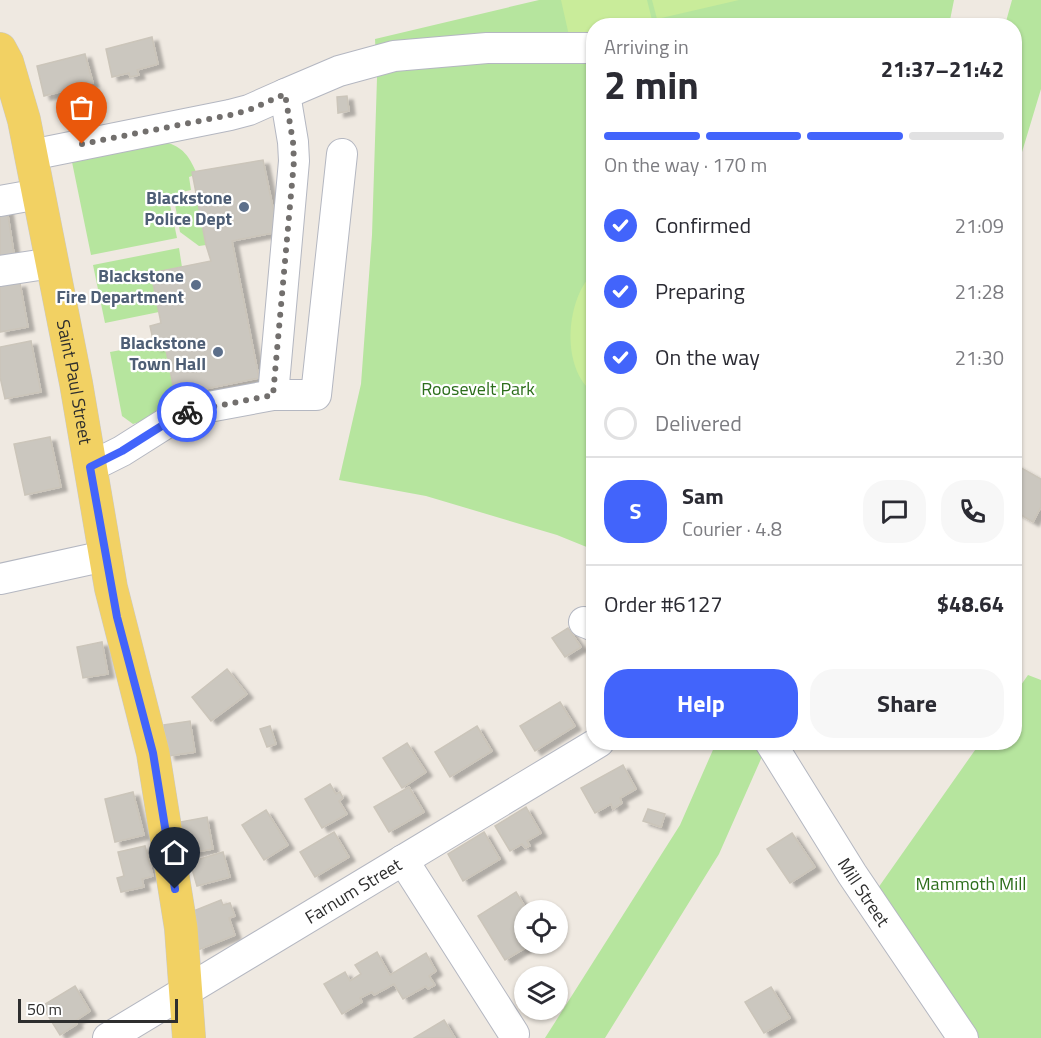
<!DOCTYPE html>
<html lang="en">
<head>
<meta charset="utf-8">
<style>
	body { margin:0; font-family:"Titillium Web",sans-serif; background:#f7f7f7; color:#2b2b33; height:100vh; display:flex; flex-direction:column; font-size:22px; white-space:nowrap }
	* { box-sizing:border-box; margin:0 }
	p { font-size:20px; color:#7c7c81 }
	.icon { flex:none; width:33px; height:33px; fill:none; stroke:currentColor; stroke-width:2; stroke-linecap:round; stroke-linejoin:round }
	.map { position:relative; flex:1; overflow:hidden }
	.panel { position:absolute; left:586px; top:18px; width:436px; height:732px; display:flex; flex-direction:column; background:#fff; border-radius:24px; box-shadow:0 2px 4px #0004 }
	.panel>* { flex:none }
	.controls { position:absolute; left:514px; top:900px; display:grid; gap:12px }
	.controls a { display:grid; place-items:center; width:54px; height:54px; border-radius:50%; background:#fff; box-shadow:0 2px 4px #0004; font-size:30px }
	.scale { position:absolute; left:18px; bottom:15px; width:160px; box-sizing:border-box; padding-left:6px; border:3px solid #2e2e2e; border-top:0; font-size:16px; line-height:21px; white-space:nowrap; color:#2e2e2e; -webkit-text-stroke:4px #fff; paint-order:stroke }
	.pin { position:absolute; display:grid; place-items:center; width:51px; height:51px; color:#fff; margin:-62px -26px; border-radius:50% 50% 50% 0; rotate:-45deg; box-shadow:0 0 6px #0007 }
	.pin .icon { rotate:45deg }
	.courier { position:absolute; display:grid; place-items:center; width:60px; height:60px; margin:-30px; border:4px solid #4264fb; border-radius:50%; background:#fff; color:#222; box-shadow:0 2px 8px #0007 }
	.headline em { font-style:normal; font-weight:700 }
	.headline div { display:flex; flex-direction:column-reverse }
	.headline { display:flex; align-items:center; justify-content:space-between; height:102px; padding:0 18px }
	h1 { font-size:39px; font-weight:700; line-height:45px }
	.bar { display:grid; grid-template-columns:repeat(4,1fr); gap:9px 6px; align-content:center; height:72px; padding:0 18px }
	.bar i { height:8px; border-radius:4px; background:#e1e1e2 }
	.bar .current { background:#4264fb }
	.bar p { grid-column:span 4 }
	.line { display:flex; align-items:center; gap:15px; padding:0 18px; border-top:2px solid #e1e1e2 }
	.line div { flex:1 }
	.round { display:grid; place-items:center; flex:none; width:63px; height:63px; border-radius:24px; background:#f7f7f7 }
	ol { padding:0 18px; list-style:none }
	li { display:flex; align-items:center; gap:18px; height:66px }
	li p { margin-inline-start:auto }
	li .icon { padding:6px; border-radius:50%; background:#4264fb; color:#fff; stroke-width:4 }
	li:last-child { color:#7c7c81 }
	li i { width:33px; height:33px; border:3px solid #e1e1e2; border-radius:50% }
	.primary-button { display:flex; gap:12px; margin-top:auto; padding:12px 18px }
	.primary-button a { flex:1; height:69px; border-radius:24px; background:#4264fb; color:#fff; font-size:24px; font-weight:700; line-height:69px; text-align:center }
	.primary-button a+a { background:#f7f7f7; color:#2b2b33 }
	.map>svg:first-child { display:block }
</style>
</head>
<body>
<div class="map">
<svg width="1041" height="1038" viewBox="0 0 1041 1038">
	<defs>
		<filter id="shadow"><feDropShadow dx="6" dy="4" stdDeviation="1.5" flood-color="#0004"/></filter>
	</defs>
	<rect width="100%" height="100%" fill="#efe9e1"/>
	<g fill="#b6e59e">
		<path d="M539,0H954L949,25L594,26V550L557,535L426,496L339,480L361,384L372,235L377,78L375,39Z"/>
		<path d="M1012,0H1041V89L1016,172V26L1005,25Z"/>
		<path d="M165,142C183,147 189,156 196,172L192,173V176L189,177L191,190L168,195L177,238L91,255L72,162Z"/>
		<path d="M196,194L206,245L199,246L180,232L174,199Z"/>
		<path d="M179,248L182,267L151,273L159,312L105,323L93,265Z"/>
		<path d="M154,344L155,347L165,345L193,394L163,405L143,421L133,424L122,416L110,352Z"/>
		<path d="M1028,675L1041,680V1038H966L871,898L980,743L1016,742V692Z"/>
		<path d="M716,743H768L719,854L605,1038H545L680,825Z"/>
	</g>
	<g fill="#c9ec9a">
		<path d="M561,0H647L652,20L629,25L594,26V34L570,40Z"/>
		<path d="M652,0H739L657,19Z"/>
		<path d="M594,272V390H590C561,364 566,298 594,272Z"/>
	</g>
	<g fill="#cbc7bf" stroke="#cbc5ba" stroke-width="1.5" filter="url(#shadow)">
		<path d="M152,37L158,64L137,70L139,75L130,77L129,73L112,77L106,49Z"/>
		<path d="M85,54L93,83L44,96L37,66Z"/>
		<path d="M347,96L349,111L338,113L337,97Z"/>
		<path d="M263,160L278,232L232,241L259,378L175,395L165,345L155,347L154,344L150,326L161,323L151,273L211,261L206,245L192,172Z"/>
		<path d="M7,209L15,260L0,262V210Z"/>
		<path d="M20,283L28,327L0,332V286Z"/>
		<path d="M31,341L41,392L5,399L0,377V347Z"/>
		<path d="M50,437L61,487L25,495L14,444Z"/>
		<path d="M1016,465L1041,479V507L1033,522L1016,512Z"/>
		<path d="M568,628L581,647L565,657L552,638Z"/>
		<path d="M102,642L108,674L83,678L77,647Z"/>
		<path d="M227,669L247,694L211,721L192,697Z"/>
		<path d="M560,702L575,726L535,751L520,726Z"/>
		<path d="M190,721L195,752L169,756L164,725Z"/>
		<path d="M270,726L276,744L267,747L260,729Z"/>
		<path d="M477,726L492,751L450,777L435,752Z"/>
		<path d="M407,743L426,772L402,788L383,758Z"/>
		<path d="M623,765L636,789L620,798L622,803L613,809L611,804L595,813L581,788Z"/>
		<path d="M330,784L336,794L340,792L343,798L339,801L347,814L322,828L305,799Z"/>
		<path d="M409,787L424,812L389,832L374,807Z"/>
		<path d="M133,792L144,835L115,842L105,799Z"/>
		<path d="M526,807L541,833L527,841L530,846L525,848L522,844L510,851L495,826Z"/>
		<path d="M648,809L665,814L661,827L643,821Z"/>
		<path d="M266,810L288,845L264,860L242,825Z"/>
		<path d="M207,817L213,849L185,854L180,822Z"/>
		<path d="M334,832L349,857L315,877L300,852Z"/>
		<path d="M484,832L500,859L463,881L448,854Z"/>
		<path d="M792,833L815,867L790,883L767,849Z"/>
		<path d="M145,846L153,876L142,879L144,887L121,892L117,878L124,876L118,852Z"/>
		<path d="M223,852L230,877L197,886L190,862Z"/>
		<path d="M516,892L527,910H525V944H532L505,960L478,916Z"/>
		<path d="M221,900L223,905L230,903L235,916L229,918L235,935L198,950L191,912Z"/>
		<path d="M377,952L390,975L426,953L436,971L429,976L435,985L428,989L426,986L403,999L394,984L374,995L372,992L360,998L362,1002L342,1014L324,984L345,972L350,981L361,974L355,965Z"/>
		<path d="M75,986L90,1011L75,1021L77,1024L60,1035L42,1006Z"/>
		<path d="M771,987L790,1018L764,1033L745,1002Z"/>
		<path d="M444,1020L455,1038H414Z"/>
	</g>
	<g fill="none" stroke-linecap="round" stroke-linejoin="round">
		<g stroke="#b4b7c1" stroke-width="32">
			<g id="minor">
				<path d="M285,94L339,71L394,56L487,48H594"/>
				<path d="M31,155L230,115L249,110L285,94L293,142L294,161L273,395"/>
				<path d="M0,201L39,194"/>
				<path d="M0,271L52,263"/>
				<path d="M90,467L122,451L179,415L187,411L273,395H316L342,154"/>
				<path d="M0,579L105,556"/>
				<path d="M584,622L594,626"/>
				<path id="s1" d="M770,742L852,874L963,1038"/>
				<path d="M403,860L514,1034"/>
				<path id="s2" d="M108,1038L599,742"/>
			</g>
		</g>
		<g stroke="#c9c9c9" stroke-width="34">
			<g id="major">
				<path id="s3" d="M0,49L7,62L24,120L76,383L111,588L153,753L181,928L189,1038"/>
			</g>
		</g>
		<use href="#minor" stroke="#fff" stroke-width="30"/>
		<use href="#major" stroke="#f2d163" stroke-width="33"/>
	</g>
	<g fill="none" stroke-linecap="round" stroke-linejoin="round">
		<path stroke="#726f6d" stroke-width="6" stroke-dasharray="0 10.8" d="M82,144L230,115L249,110L285,94L293,142L294,161L273,395L187,412"/>
		<path stroke="#4264fb" stroke-width="8" d="M175,889L153,753L117,617L90,467L122,451L179,415L187,412"/>
	</g>
	<g fill="#5c6f8a" stroke="#fff" stroke-width="2">
		<circle cx="244" cy="207" r="6"/>
		<circle cx="196" cy="285" r="6"/>
		<circle cx="218" cy="352" r="6"/>
	</g>
	<g text-anchor="middle" dominant-baseline="central" stroke-width="4.5" stroke-linejoin="round" paint-order="stroke">
		<g font-size="18" font-weight="bold" fill="#4e5e75" stroke="#fff" text-anchor="end">
			<text x="232" y="197">Blackstone<tspan x="232" dy="21">Police Dept</tspan></text>
			<text x="184" y="275">Blackstone<tspan x="184" dy="21">Fire Department</tspan></text>
			<text x="206" y="342">Blackstone<tspan x="206" dy="21">Town Hall</tspan></text>
		</g>
		<g font-size="18" fill="#2e2e2e" stroke="#fff">
			<text stroke="none"><textPath href="#s3" startOffset="342">Saint Paul Street</textPath></text>
			<text stroke="none"><textPath href="#s2" startOffset="286">Farnum Street</textPath></text>
			<text stroke="none"><textPath href="#s1" startOffset="177">Mill Street</textPath></text>
		</g>
		<g font-size="18" fill="#2c6e1b" stroke="#fff">
			<text x="478" y="388">Roosevelt Park</text>
			<text x="971" y="883">Mammoth Mill</text>
		</g>
	</g>
</svg>
<div class="controls">
<a><svg class="icon" aria-label="locate" viewBox="0 0 24 24"><circle cx="12" cy="12" r="6"/><path d="M12 2v4M12 18v4M2 12h4M18 12h4"/></svg></a>
<a><svg class="icon" aria-label="layers" viewBox="0 0 24 24"><path d="M12 4l9 5-9 5-9-5zM3 14l9 5 9-5"/></svg></a>
</div>
<div class="scale">50 m</div>
<div class="pin" style="left:82px;top:144px;background:#ea580c"><svg class="icon" aria-label="bag" viewBox="0 0 24 24"><path d="M5 8h14l-1 12H6zM9 8a3 3 0 0 1 6 0"/></svg></div>
<div class="pin" style="left:175px;top:889px;background:#1f2937"><svg class="icon" aria-label="home" viewBox="0 0 24 24"><path d="M3 11l9-7 9 7M6 9v11h12V9"/></svg></div>
<div class="courier" style="left:187px;top:412px"><svg class="icon" aria-label="bike" viewBox="0 0 24 24"><circle cx="6" cy="16" r="4"/><circle cx="18" cy="16" r="4"/><path d="M6 16l4-8h5l3 8M10 8l3 8H6M13 5h3"/></svg></div>
<section class="panel">
<div class="headline"><div><h1>2 min</h1><p>Arriving in</p></div><em>21:37–21:42</em></div>
<div class="bar"><i class="current"></i><i class="current"></i><i class="current"></i><i></i><p>On the way · 170 m</p></div>
<ol>
<li><svg class="icon" aria-label="check" viewBox="0 0 24 24"><path d="M5 12l5 5 9-10"/></svg>Confirmed<p>21:09</p></li>
<li><svg class="icon" aria-label="check" viewBox="0 0 24 24"><path d="M5 12l5 5 9-10"/></svg>Preparing<p>21:28</p></li>
<li><svg class="icon" aria-label="check" viewBox="0 0 24 24"><path d="M5 12l5 5 9-10"/></svg>On the way<p>21:30</p></li>
<li><i></i>Delivered</li>
</ol>
<div class="line" style="height:108px"><b class="round" style="background:#4264fb;color:#fff">S</b><div><b>Sam</b><p>Courier · 4.8</p></div><a class="round"><svg class="icon" aria-label="chat" viewBox="0 0 24 24"><path d="M4 5h16v11H9l-5 4z"/></svg></a><a class="round"><svg class="icon" aria-label="phone" viewBox="0 0 24 24"><path d="M5 4h4l2 5-3 2q2 4 5 5l2-3 5 2v4C11 20 4 13 5 4z"/></svg></a></div>
<div class="line" style="height:78px"><div>Order #6127</div><b>$48.64</b></div>
<div class="primary-button"><a>Help</a><a>Share</a></div>
</section>
</div>
</body>
</html>
